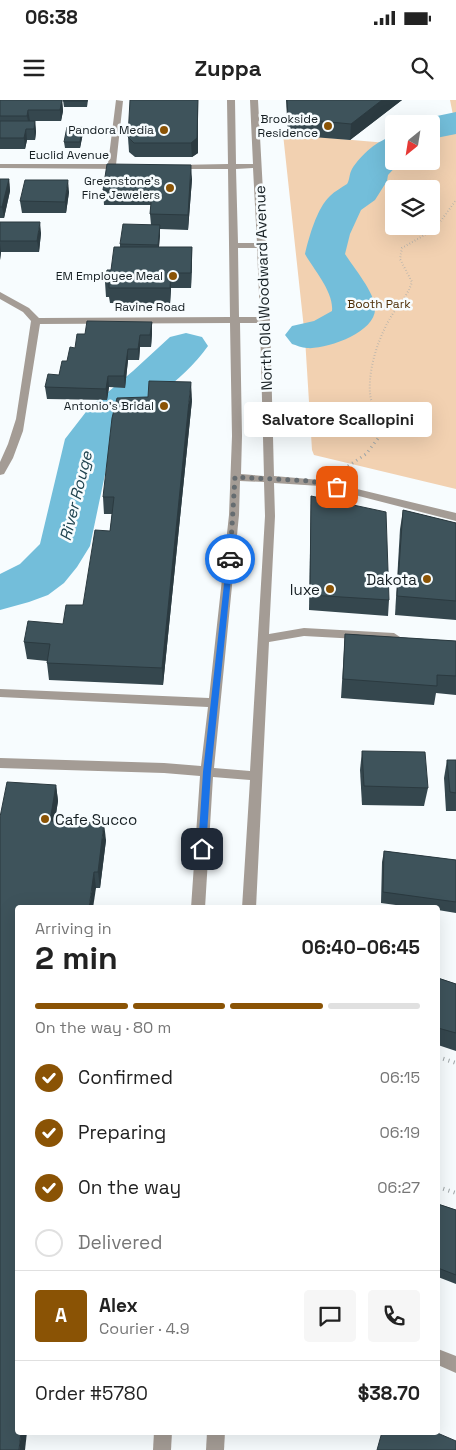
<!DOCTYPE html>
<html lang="en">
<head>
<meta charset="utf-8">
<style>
	body { margin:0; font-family:"Space Grotesk",sans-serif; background:#f6f6f6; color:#222; height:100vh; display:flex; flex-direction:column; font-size:19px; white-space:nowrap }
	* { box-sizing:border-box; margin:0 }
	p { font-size:16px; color:#767676 }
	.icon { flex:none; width:28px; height:28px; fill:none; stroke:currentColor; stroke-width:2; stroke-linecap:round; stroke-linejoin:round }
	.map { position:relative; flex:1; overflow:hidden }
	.side { position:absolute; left:15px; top:805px; width:425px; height:530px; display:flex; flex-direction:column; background:#fff; border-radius:5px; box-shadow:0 5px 20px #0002 }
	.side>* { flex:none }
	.needle { width:32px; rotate:210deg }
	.fabs { position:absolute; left:385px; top:15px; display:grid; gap:10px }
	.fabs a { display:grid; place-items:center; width:55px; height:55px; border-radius:5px; background:#fff; box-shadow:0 5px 20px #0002; font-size:25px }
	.pin { position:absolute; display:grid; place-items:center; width:42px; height:42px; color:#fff; margin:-21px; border-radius:10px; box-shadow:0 2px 8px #0006 }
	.courier { position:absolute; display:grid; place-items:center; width:50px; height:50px; margin:-25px; border:4px solid #1a73e8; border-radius:50%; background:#fff; color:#222; box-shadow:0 1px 6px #0007 }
	.bubble { position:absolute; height:35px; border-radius:5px; background:#fff; box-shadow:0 5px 20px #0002; font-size:16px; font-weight:700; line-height:35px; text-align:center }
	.head em { font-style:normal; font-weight:700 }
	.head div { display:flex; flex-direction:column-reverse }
	.head { display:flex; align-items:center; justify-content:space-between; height:85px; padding:0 20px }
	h1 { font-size:32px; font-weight:700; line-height:38px }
	.bar { display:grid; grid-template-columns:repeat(4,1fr); gap:8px 5px; align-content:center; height:60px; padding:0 20px }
	.bar i { height:6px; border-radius:4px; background:#e0e0e0 }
	.bar .on { background:#8a5305 }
	.bar p { grid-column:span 4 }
	.line { display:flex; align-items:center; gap:12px; padding:0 20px; border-top:1px solid #e0e0e0 }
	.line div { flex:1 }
	.round { display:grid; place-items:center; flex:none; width:52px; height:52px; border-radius:5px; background:#f6f6f6 }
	ol { padding:0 20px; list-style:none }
	li { display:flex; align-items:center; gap:15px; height:55px }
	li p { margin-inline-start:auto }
	li .icon { padding:5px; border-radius:50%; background:#8a5305; color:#fff; stroke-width:4 }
	li:last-child { color:#767676 }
	li i { width:28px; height:28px; border:2px solid #e0e0e0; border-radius:50% }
	.status { display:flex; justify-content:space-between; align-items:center; height:35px; padding:0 25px; background:#fff; direction:ltr }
	.status svg { height:14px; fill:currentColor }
	header { display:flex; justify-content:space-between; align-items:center; height:65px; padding:0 20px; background:#fff; font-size:22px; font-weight:700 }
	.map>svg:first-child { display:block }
</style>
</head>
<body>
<div class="status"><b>06:38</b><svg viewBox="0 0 49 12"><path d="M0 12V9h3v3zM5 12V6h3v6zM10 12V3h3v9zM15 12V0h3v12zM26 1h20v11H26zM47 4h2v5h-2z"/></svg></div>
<header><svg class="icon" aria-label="menu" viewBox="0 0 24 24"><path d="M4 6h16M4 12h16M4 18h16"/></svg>Zuppa<svg class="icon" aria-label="search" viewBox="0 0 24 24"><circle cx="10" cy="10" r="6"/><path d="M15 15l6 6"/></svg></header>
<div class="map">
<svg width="456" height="1350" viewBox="0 0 456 1350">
	<rect width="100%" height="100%" fill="#f7fcfe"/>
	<path fill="#f2d1b1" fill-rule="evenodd" d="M450,0H456V389L314,355L312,350L305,238L283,34L387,43L394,38V61H431V26L454,20ZM394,89H431V126H394Z"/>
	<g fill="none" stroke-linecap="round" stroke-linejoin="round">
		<g fill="#73beda" fill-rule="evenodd">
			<path d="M456,12V34L431,39V24H416L418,20Z"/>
			<path d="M394,36V61H401L388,75L387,81L375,100L361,110L350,134L345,154C354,168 375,193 375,208C377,232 326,250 307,248C302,248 296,245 292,244L285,235L292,226L314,221L332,211C334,192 314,170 305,154C309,137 317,108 330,96C335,91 341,88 347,84C350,79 349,74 352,69C361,55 377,40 394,36Z"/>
			<path d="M186,233L202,237L208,246C182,283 139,305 112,341L90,446L77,467L64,483L48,495L29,502L0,510V474L20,464L40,444L65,339L89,308L133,271L170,237Z"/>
		</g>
		<path stroke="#a1a8aa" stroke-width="2" stroke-dasharray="0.5 2.5" stroke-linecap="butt" d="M382,334L386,329C379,319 371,306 370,293C368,268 379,236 392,215C400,203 407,197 412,182L400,159L402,148L435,129L456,100"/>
		<path stroke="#a1a8aa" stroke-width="3" stroke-dasharray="1 4" stroke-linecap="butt" d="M348,366L366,354L383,332"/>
		<g stroke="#a1a8aa" stroke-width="4" stroke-dasharray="1 4.5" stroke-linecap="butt">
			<path d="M438,957L456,963"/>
			<path d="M438,1087L456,1093"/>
		</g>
		<g fill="#a49c95" fill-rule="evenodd">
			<path d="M116,0L123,1L116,65H125V69L0,68V64H108Z"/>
			<path d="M227,0H235L236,64H253L250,0H258L270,220L274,376L320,380L456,413V421L320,386L274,383L275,416L269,534L304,528L394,533L400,537L394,541L304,536L269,542L256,808H242L250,680L213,677L205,808H191L200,676L164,673L0,668V658L164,663L201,666L208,607L0,597V589L209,598L229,415L232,336L230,223L40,224L23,331L13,358L4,374L0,375V362L8,344L16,319L31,221L23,212L0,199V192L29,208L39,218L230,217L228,69H175L171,67L175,65L228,64ZM253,68L257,143H238L236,69ZM238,148H257L260,217H239ZM240,223H260L264,376L241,374L242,336ZM240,381L264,382L265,416L250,671L214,668L239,415Z"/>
			<path d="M438,1249L456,1256V1273L438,1265Z"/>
			<path d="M154,1332H172L171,1350H153Z"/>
			<path d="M207,1332H225L224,1350H206Z"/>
		</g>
	</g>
	<g fill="#35474e">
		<path d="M0,0H62L63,11L61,21H35L36,32L35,40H27L25,49H0Z"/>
		<path d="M63,0H88L87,7H64Z"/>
		<path d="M286,0H402L350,40L288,35Z"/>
		<path d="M198,10V53L192,57H135L129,52L128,37Z"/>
		<path d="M82,27L83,33L80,48H65L64,42Z"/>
		<path d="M0,79H9L10,91L4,118H0Z"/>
		<path d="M192,79L188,130L160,129L159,147H192V162L191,188H171L170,204L110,203L109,197H106L105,182L111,170L120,147V144L151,125L150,114L151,105H104L103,90Z"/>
		<path d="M69,92L66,113H22L20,101Z"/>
		<path d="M0,122L41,133L39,152H1L0,160Z"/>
		<path d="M152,222V233L151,247H140L139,260H128L125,288L109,287L107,300L47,299L45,287L59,275L75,248Z"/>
		<path d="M192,300L163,585L49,580L47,563V561L27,559L24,542L63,524L83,505L110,431L112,414H104L103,397Z"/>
		<path d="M311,396L389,500L388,516L309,510Z"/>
		<path d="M403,410L456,423V520L395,515L400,429Z"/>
		<path d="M345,534L456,541V595L436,593L434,605L341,598Z"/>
		<path d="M362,651L428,688L424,706L362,705L360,670Z"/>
		<path d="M447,660H456V711H446L444,678Z"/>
		<path d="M56,685L58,701L55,721L106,740L100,788H96L18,808Z"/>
		<path d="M384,751L456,760V813L438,810V808H418L381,803L382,762Z"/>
		<path d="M438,878L456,884V951L438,945Z"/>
		<path d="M438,1104L456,1110V1184L438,1177Z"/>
	</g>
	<g fill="#2b3a40">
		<path d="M62,0L63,11L61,21L60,10Z"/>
		<path d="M198,0V53L192,57L191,43Z"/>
		<path d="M382,0H402L350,40L351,24Z"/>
		<path d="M28,10L30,21L29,27L27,16Z"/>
		<path d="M35,21L36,32L35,40L34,29Z"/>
		<path d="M82,27L83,33L80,48V42Z"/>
		<path d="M26,29L27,40L25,49L24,38Z"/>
		<path d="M191,65L192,79L188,130V115Z"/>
		<path d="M9,79L10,91L4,118L2,107Z"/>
		<path d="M68,80L69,92L66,113L65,102Z"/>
		<path d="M40,122L41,133L39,152L37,141Z"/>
		<path d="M160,125V136L158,157V145Z"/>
		<path d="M0,143L1,152L0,160Z"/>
		<path d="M192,147V162L191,188V173Z"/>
		<path d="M171,173V188L170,204V188Z"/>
		<path d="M152,222V233L151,247L150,235Z"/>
		<path d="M140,235V247L139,260L138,249Z"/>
		<path d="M128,249V260L125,288L124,276Z"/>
		<path d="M108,276L109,287L107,300L106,289Z"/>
		<path d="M191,282L192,300L163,585L162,568Z"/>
		<path d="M56,685L58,701L52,737L50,721Z"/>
		<path d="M104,723L106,740L100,788L98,772Z"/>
		<path d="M94,772L96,788L93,808H89Z"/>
		<path d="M21,1332H27L25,1350H19Z"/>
	</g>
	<g fill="#3e535b" stroke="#2b3a40">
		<path d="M0,0H62L60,10H28L27,16H0Z"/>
		<rect x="63" y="0" width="24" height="1"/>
		<path d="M130,0H198L197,38L191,43H134L128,37Z"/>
		<path d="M287,0H382L351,24L288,18Z"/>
		<path d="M0,21H35L34,29H26L24,38H0Z"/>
		<path d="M67,27H82L80,42H64Z"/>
		<path d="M107,64L191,65L188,115L150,114L152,91L103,90Z"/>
		<path d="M0,79H9L2,107H0Z"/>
		<path d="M25,80H68L65,102L20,101Z"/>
		<path d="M0,122H40L37,141H0Z"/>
		<path d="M123,124L160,125L158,145L120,144Z"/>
		<path d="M114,147H192L191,173H171L170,188H109V182H105L107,170H111Z"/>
		<path d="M87,221L152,222L150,235H140L138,249H128L124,276H108L106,289L45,287L48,274L59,275L62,261H67L70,247L75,248L77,234H85Z"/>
		<path d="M149,281L191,282L162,568L47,563L50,544L24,542L28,521L63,524L66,505H83L95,430L110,431L114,397H103L112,318L117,298L148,297Z"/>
		<path d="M311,396L386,412L389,500L310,495Z"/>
		<path d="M403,410L456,423V501L397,496Z"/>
		<path d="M345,534L456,541V576L437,575V586L343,579Z"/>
		<path d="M362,651L425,652L428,688L364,686Z"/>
		<path d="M447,660H456V693L450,692Z"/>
		<path d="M7,682L56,685L50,721L104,723L98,772H94L89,808H18V1332H21L19,1350H0V717Z"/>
		<path d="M384,751L456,760V802L383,792Z"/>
		<path d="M438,878L456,884V933L438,928Z"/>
		<path d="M438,1104L456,1110V1175L438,1168Z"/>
		<path d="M382,1332H435L456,1341V1350H377Z"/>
	</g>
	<path fill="#1a73e8" d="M227,457L233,459L211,672L206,749L202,753L198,749L203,672Z"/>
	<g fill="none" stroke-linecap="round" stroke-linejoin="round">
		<path stroke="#656c70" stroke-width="5" stroke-dasharray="0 9" d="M230,459L235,377L310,381L337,387"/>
	</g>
	<g fill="#8a5305" stroke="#f7fcfe" stroke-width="2">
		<circle cx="328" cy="26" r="5"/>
		<circle cx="164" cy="30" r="5"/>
		<circle cx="170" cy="88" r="5"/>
		<circle cx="173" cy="176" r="5"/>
		<circle cx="164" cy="306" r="5"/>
		<circle cx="427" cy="479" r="5"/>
		<circle cx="330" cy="489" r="5"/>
		<circle cx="45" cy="719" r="5"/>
	</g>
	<g text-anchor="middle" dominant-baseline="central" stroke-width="5" stroke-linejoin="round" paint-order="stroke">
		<g font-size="12" fill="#161f23" stroke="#f7fcfe" text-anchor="end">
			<text x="318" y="19">Brookside<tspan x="318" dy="14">Residence</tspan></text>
			<text x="154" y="30">Pandora Media</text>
			<text x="160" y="81">Greenstone's<tspan x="160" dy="14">Fine Jewelers</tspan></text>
			<text x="163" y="176">EM Employee Meal</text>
			<text x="154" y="306">Antonio's Bridal</text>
		</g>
		<g font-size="12" fill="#161f23" stroke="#f7fcfe">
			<text x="69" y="55">Euclid Avenue</text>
			<text x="150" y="207">Ravine Road</text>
		</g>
		<g font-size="12" fill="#4e2e06" stroke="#f7fcfe">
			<text x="379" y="204">Booth Park</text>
		</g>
		<g font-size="15" fill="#161f23" stroke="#f7fcfe">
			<text transform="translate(263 188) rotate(-92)">North Old Woodward Avenue</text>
		</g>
		<g font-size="15" fill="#161f23" stroke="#f7fcfe" text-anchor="end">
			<text x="417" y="479">Dakota</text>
			<text x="320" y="489">luxe</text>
			<text x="55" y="719" text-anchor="start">Cafe Succo</text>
		</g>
		<g font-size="16" font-style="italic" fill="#1e424e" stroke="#f7fcfe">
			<text transform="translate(76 396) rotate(-76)">River Rouge</text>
		</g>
	</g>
</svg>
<div class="fabs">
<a><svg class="needle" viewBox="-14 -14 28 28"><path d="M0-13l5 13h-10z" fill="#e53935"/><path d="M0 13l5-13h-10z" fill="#767676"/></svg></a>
<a><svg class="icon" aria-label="layers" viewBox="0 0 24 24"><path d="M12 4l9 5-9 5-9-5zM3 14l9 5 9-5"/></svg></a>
</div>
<div class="pin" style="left:337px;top:387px;background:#ea580c"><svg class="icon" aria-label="bag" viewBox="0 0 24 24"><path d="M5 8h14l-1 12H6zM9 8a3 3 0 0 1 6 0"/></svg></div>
<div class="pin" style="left:202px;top:749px;background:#1f2937"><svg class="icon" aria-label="home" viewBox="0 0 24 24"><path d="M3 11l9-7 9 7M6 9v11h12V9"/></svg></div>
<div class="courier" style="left:230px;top:459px"><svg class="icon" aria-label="car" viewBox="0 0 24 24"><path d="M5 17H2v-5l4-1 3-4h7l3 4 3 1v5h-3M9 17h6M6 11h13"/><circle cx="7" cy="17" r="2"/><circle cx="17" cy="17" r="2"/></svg></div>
<div class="bubble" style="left:244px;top:302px;width:188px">Salvatore Scallopini</div>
<section class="side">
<div class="head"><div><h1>2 min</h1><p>Arriving in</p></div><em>06:40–06:45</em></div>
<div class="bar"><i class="on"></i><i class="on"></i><i class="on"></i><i></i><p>On the way · 80 m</p></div>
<ol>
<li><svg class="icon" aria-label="check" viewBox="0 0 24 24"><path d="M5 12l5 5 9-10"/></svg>Confirmed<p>06:15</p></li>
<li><svg class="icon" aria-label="check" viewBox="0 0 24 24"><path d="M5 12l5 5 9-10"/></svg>Preparing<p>06:19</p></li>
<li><svg class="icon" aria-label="check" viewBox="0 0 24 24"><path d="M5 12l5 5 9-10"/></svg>On the way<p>06:27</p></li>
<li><i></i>Delivered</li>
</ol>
<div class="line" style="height:90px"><b class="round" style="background:#8a5305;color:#fff">A</b><div><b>Alex</b><p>Courier · 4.9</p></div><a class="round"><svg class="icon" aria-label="chat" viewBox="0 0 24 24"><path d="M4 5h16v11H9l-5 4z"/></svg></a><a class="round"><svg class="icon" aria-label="phone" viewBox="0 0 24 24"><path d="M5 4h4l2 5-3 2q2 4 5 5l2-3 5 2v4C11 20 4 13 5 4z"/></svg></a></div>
<div class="line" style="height:65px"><div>Order #5780</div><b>$38.70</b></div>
</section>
</div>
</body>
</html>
